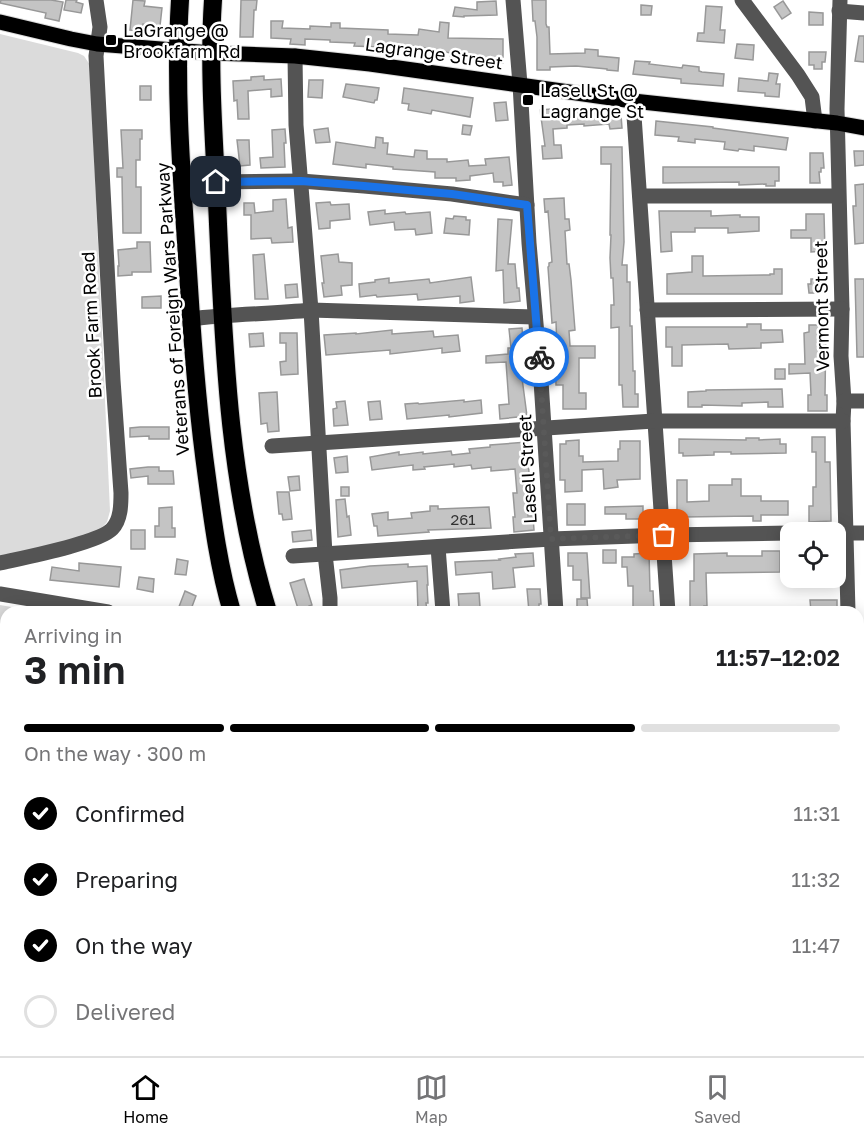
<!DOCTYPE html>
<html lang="en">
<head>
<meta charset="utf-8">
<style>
	body { margin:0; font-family:"Golos Text",sans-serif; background:#f2f2f2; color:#202124; height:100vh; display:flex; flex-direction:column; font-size:22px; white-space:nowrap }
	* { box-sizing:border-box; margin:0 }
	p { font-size:20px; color:#757577 }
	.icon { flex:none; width:33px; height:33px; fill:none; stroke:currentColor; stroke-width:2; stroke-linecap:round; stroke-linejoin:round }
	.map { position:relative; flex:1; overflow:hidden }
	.drawer { position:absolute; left:0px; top:606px; width:864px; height:450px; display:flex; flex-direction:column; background:#fff; border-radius:18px 18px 0 0; box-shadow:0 3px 15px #0003 }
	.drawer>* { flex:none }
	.controls { position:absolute; left:780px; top:522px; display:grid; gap:12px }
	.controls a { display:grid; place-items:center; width:66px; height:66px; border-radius:12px; background:#fff; box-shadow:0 3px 15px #0003; font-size:30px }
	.pin { position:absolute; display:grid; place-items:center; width:51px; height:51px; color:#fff; margin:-26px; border-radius:12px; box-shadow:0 3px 9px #0006 }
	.courier { position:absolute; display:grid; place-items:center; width:60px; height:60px; margin:-30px; border:4px solid #1a73e8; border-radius:50%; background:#fff; color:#222; box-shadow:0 2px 8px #0007 }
	.headline em { font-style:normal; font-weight:600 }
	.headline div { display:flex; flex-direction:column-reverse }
	.headline { display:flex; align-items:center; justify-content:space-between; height:102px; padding:0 24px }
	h1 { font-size:39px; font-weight:600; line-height:45px }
	.bar { display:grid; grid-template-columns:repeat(4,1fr); gap:9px 6px; align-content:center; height:72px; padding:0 24px }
	.bar i { height:8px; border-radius:4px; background:#e0e0e0 }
	.bar .on { background:#000 }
	.bar p { grid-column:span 4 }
	ol { padding:0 24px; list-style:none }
	li { display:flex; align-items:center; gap:18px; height:66px }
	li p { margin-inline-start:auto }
	li .icon { padding:6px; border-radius:50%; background:#000; color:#fff; stroke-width:4 }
	li:last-child { color:#757577 }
	li i { width:33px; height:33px; border:3px solid #e0e0e0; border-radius:50% }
	.tabs { display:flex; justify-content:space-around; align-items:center; height:84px; border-top:2px solid #e0e0e0; background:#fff; font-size:16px; color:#757577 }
	.tabs a { display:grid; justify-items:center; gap:3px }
	.tabs .on { color:#000 }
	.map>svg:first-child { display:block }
</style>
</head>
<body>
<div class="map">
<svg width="864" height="1056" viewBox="0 0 864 1056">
	<rect width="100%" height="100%" fill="#fff"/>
	<g fill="#dbdbdb">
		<path d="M0,34L78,53L84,56L90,65L110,511L107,522L97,533L0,559Z"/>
		<path d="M0,605L40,612H6V1050H495L501,1056H0Z"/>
	</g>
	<g fill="#c4c4c4" stroke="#989898" stroke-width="1.5">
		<path d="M1,0H51L63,2L59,21L45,18L46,13L0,3Z"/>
		<path d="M66,0H77L76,2L83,4L81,13L64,10Z"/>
		<path d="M133,0L145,1L144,6L162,8L160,26L143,24V31L130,30Z"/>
		<path d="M241,0H257L256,10H254L253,37H240Z"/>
		<path d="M532,0H546V24L547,27H549L550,54L585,53V49L598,50V56L619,58L618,71L607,70V69L576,66L550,67V70H537V37L535,21H533Z"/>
		<path d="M496,1L497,15L464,16V17L453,16L455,7L477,10V2Z"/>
		<path d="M783,1L791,13L782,19L774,7Z"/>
		<path d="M641,5L652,6L651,15H641Z"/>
		<path d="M706,6L722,7L720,30H725L724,43L697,41L698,33H704Z"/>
		<path d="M809,12L823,13V25H809Z"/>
		<path d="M271,21H283L282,28L310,29V26L331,27V23H340V28L388,30V34L418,35L419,29L439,32L440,22L449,23L448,38L503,39V63H494V59H488V58L464,57V59H450L451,53L416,46L388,45V48H378V47L354,46L355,43L330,42V40L305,39V45L290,44L291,39L271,38Z"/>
		<path d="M859,36H864V62L855,61Z"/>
		<path d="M737,44L754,45L753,60L735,58Z"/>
		<path d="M809,52H826L825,62H822V69H814V65H809Z"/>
		<path d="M635,61L650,62L649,64L682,68L683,65L699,67V71L702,72L724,74L723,86L681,83V79L633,74Z"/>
		<path d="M769,73L778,74L776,84H780L779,97L765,96V93L738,91L739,78L768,81Z"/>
		<path d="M264,76V80L281,79L282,96L271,97V89L248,91L249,119H238L237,100L234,101L233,81L251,80V77Z"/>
		<path d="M309,80H323L322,98L308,97Z"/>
		<path d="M346,84L379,88L377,100H375L374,103L343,97Z"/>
		<rect x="140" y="86" width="11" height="14"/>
		<path d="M404,88L473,98L470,117L432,110L431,114L408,110L409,104L402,103Z"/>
		<path d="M506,102L508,120L496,121L494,103Z"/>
		<path d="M551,109V113L578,111V114L595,113L596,117L621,115L622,128L610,129L609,124L584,126V124L567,125V128L553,129L554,145H561L562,158L543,159L542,146H545L540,110Z"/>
		<path d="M656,121L713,127V128L788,138L786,150L754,146V151L739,149L738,151L724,149L725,142L695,139V143L678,141L679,137L655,135Z"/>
		<path d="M463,125L472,126L470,135L462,134Z"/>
		<path d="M328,128L330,142L316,143L314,130Z"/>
		<path d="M285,129L286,143H284L285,167L261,168L260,158L273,157L272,130Z"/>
		<path d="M121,130H142V139H140V160H136V187H141V233H123L122,177H117V168H123Z"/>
		<path d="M376,137L383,138V143H388L387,154L414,157L415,150L427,151V159H447V162L468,160L469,166L486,165L485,159L509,157L512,185L503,186V182H494L493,173L470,176V180L456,181V178H435V172L393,169V167L366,164V168L333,164L336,142L375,148Z"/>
		<path d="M237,140H249L250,165L240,166Z"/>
		<path d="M601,147H622L624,242L622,265H627V282H630V326H632L633,371H635V394H638V407H623L622,385H619V327L611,328V305H614L613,278H611L610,258L611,235H610L611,164H601Z"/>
		<path d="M854,151H864V165L855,166Z"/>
		<path d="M810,153H823L824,168H821V172H819L820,183H810Z"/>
		<path d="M663,167H779V181H775V186H766V184L739,185V182L663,183Z"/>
		<path d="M864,184V243L855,244L853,206H856L855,185Z"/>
		<path d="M564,198L565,219H569L570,230L565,231L567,264H569L571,280L575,330L569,331L570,346H595V358H579V393H586V409H563V385H556L555,349H557L556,322L552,323L548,267L549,266V263L552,262L548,211L545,212L544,199Z"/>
		<path d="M286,199L288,228L292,227L293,242L272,243L271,238L251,239V215H244V203H254L255,213L273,211V200Z"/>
		<path d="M330,202L331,205L349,204L350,219L330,221V228L319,229L316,203Z"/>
		<path d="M385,210V214L405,212L406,214L430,212L432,233L416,235L415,229L395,230L394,222L370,225L368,212Z"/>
		<path d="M659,211H711V216L735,215H740V217H759V231L728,233V228H695V232H671L672,251L661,252Z"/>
		<path d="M806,214H824L825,251L811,252V238H791V230H806Z"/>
		<path d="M454,216L466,217V220H470L469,235L444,233L446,218L453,219Z"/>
		<path d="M498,219L512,220L508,264H515L517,288H519L520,301L504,303L503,270L496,271Z"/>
		<path d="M137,242H150L151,272H132V275L118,276V266H119L118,250L137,248Z"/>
		<path d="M264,254L268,299H255L253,255Z"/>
		<path d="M338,254L339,262L352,263V285L341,286L342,295L324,297L322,283H324L321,256Z"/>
		<path d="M692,256H703V276L770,275V274H774V269H782V294H667V274L692,272Z"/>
		<path d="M471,277L474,301L460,303V296L418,300L417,294L377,297L376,295L360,297L359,284L375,282V280L389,278V283L429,279L430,283Z"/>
		<path d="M811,279H819L820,283H825V293H809L808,284H811Z"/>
		<path d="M855,279H864V357H857Z"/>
		<path d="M297,284L298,297L286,298L285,285Z"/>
		<path d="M161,296V308H142V297Z"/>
		<path d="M747,324H761V330H782L783,342L761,343V348L729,349L728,344L682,345V366H672V347H666V327H747Z"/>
		<path d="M809,325H826L825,395H827V411H808V395H811L810,373L789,374V364H805L804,333L809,332Z"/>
		<path d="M522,328L523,340H521L525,377L522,378L527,416L500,419L499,405L509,404L506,362L486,363V356L508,354V348H511L509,329Z"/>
		<path d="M392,330V334L433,331L434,337L458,335L460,351L442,353V348L390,354V350L326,355L324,335L356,333V334Z"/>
		<path d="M263,333L264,346L250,347L249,334Z"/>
		<path d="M280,333H297L298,374L281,375L280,362L286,361V343H280Z"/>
		<rect x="775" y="369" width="10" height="10"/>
		<path d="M782,389L783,407H768V402L742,403V406L702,405V407H688V392L706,391V390Z"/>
		<path d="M277,392L279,431L268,432L267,423L261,424L259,393Z"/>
		<path d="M464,400V402L481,400L482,413L449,417V415L407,419L405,404L418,403L419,404Z"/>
		<path d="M345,401L348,425L334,426L333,409L337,408L336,402Z"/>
		<path d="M380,401L382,419L370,420L368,402Z"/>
		<path d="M140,427H169V439H149V436L130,437V428Z"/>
		<path d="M812,437H825V462H830L831,521L809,522V506H813V487H816V452H812Z"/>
		<path d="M746,438H759V440L780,439V444H786V453L731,454V452H714V455L683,456V453H679V439L746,440Z"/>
		<path d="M579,440V456H583V462L618,461V449H620V441H640V479L617,480L618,487L604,489L603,469L582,470V491L565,492V480H560V444H566V441Z"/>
		<path d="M527,442L529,473H525L528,516H533L534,530L514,532L513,517H515L513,493H517L515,469L491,471V467L472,469L471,465L454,467V464L424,467L425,469L413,470V465L372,470L370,457L399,452V455L423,452V454L451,451L452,455L470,453L469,449L490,447V445Z"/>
		<path d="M347,456L348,472L336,473L334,458Z"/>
		<path d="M148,467H159V471H173L174,484H148V476L131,478L130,469Z"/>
		<path d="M299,476L300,490L290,491L288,477Z"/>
		<path d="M732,479H741V496H761V501H788V515H761V521H753V516L683,517V515L677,516V480H687V502L709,501V485H732Z"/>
		<rect x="341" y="487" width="8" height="9"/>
		<path d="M277,492H289L292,519L283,520L282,514H279Z"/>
		<path d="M345,499L347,517L349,516L351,535L338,537L336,500Z"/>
		<rect x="567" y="504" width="18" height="21"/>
		<path d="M430,506H438V509L489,507L491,528L428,530L429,532L378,536L377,526H374L372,514L388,512V520L412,518L411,513L430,511Z"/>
		<path d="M643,506V519H626V514H605V507Z"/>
		<path d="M172,507V528H175V537H155V526H159V508Z"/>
		<rect x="131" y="530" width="14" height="19"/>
		<path d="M311,530L312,540L293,542L292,532Z"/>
		<rect x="603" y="550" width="13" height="13"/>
		<path d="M762,551H780V572L706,573L707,606H704L705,612H690V581H694V554L727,553V556H762Z"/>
		<path d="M533,553L534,566L513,568L515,587L493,589L492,572L456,575L455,562L500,560L499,559L516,557L515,554Z"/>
		<path d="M568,553H587L590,598H581V580H573V566H568Z"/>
		<path d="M649,553L650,591H653L654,612H633V586H628L627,567H622V557H634V554Z"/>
		<path d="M177,559L188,561L186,575L175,574Z"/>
		<path d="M79,563L121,567L119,587L50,580L52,567L79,571Z"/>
		<path d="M408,564V567L427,566L428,585H427L428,603H426L427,612H418L417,581L342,588L340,570L370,566Z"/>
		<path d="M139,577L154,579L153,592L137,589Z"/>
		<path d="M304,579L312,605L309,606L310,610L299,612L290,583Z"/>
		<path d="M527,589H540L541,604H539V612H529Z"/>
		<path d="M185,591L196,596L190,612H177Z"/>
		<path d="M479,593L480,607L459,608L458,594Z"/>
		<path d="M577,599H587L588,612H577Z"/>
		<path d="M810,600H837V612H811Z"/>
	</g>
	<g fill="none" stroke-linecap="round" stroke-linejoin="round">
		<g stroke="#dbdbdb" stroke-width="17">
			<path id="major" d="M0,22L71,39L97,44L212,53L295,56L370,64L633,101L837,123L864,128"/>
		</g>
		<g stroke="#dbdbdb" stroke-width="20">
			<g id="highway">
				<path d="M180,0C174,95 183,192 189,287C193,351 198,414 207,478C213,523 219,568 232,612"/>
				<path d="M213,0C208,74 215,149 218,224C224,354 229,486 268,612"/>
				<path d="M523,1050L529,1056"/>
				<path d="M566,1050L572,1056"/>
			</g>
		</g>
		<g stroke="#545454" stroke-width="15">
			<path d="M513,0L520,84L529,243L541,381L556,612"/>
			<path d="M742,0L798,75L812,97L815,121"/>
			<path d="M840,0L837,109L842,309L841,356L844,401L843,421L848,612"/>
			<path d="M839,11L864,13"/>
			<path d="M295,56L296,125L311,310L325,554L330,598V612"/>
			<path d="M633,101L668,612"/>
			<path d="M216,182L301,181L364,186L452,194L527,205"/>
			<path d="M640,196H838"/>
			<path d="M647,310L842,309"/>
			<path d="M191,319C231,314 271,314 311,310L535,317"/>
			<path d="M844,401H864"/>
			<path d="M272,446L654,421H843"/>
			<path d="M837,533H864"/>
			<path d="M438,547L443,612"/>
			<path d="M293,556L551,539L664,535L790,533"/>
			<path d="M0,563C22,558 99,543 112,529C121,520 121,504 121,493L113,380L96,56L100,27L96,0"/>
			<path d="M0,594L108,612"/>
			<path d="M858,671H864"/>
			<path d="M858,804H864"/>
			<path d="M858,894L864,896"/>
		</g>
		<use href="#major" stroke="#000" stroke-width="15"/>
		<use href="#highway" stroke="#000" stroke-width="18"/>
	</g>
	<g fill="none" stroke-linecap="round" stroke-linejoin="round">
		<path stroke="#595959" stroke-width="6" stroke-dasharray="0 10.8" d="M539,357L551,539L664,535"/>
		<path stroke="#1a73e8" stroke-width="8" d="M216,182L301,181L364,186L452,194L527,205L539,357"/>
	</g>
	<g fill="#000" stroke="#fff" stroke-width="2">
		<rect x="105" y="34" width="12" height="12" rx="3"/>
		<rect x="522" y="94" width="12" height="12" rx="3"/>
	</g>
	<g text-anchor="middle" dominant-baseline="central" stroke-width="5" stroke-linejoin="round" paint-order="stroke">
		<g font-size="15" fill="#313131">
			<text x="463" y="519">261</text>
		</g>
		<g font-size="18" fill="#000" stroke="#fff" text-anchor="start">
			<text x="123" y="30">LaGrange @<tspan x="123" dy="21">Brookfarm Rd</tspan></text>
			<text x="540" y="90">Lasell St @<tspan x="540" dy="21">Lagrange St</tspan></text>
		</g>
		<g font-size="18" fill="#000" stroke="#fff">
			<text transform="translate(434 53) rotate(8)">Lagrange Street</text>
			<text transform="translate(821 306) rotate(-91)">Vermont Street</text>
			<text transform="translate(172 309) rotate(-94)">Veterans of Foreign Wars Parkway</text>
			<text transform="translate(91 325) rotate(-93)">Brook Farm Road</text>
			<text transform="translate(527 469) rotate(-93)">Lasell Street</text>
		</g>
	</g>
</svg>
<div class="controls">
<a><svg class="icon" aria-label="locate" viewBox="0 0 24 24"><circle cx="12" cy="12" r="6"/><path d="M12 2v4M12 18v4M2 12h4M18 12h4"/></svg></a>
</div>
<div class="pin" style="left:664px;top:535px;background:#ea580c"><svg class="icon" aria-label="bag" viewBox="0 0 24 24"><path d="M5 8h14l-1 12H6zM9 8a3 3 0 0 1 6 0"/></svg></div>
<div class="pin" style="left:216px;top:182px;background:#1f2937"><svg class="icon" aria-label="home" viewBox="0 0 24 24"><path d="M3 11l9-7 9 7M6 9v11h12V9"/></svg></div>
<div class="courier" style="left:539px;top:357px"><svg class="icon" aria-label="bike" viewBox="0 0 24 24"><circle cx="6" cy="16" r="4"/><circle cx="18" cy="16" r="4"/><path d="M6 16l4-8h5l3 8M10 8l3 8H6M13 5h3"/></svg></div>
<section class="drawer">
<div class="headline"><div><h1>3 min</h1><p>Arriving in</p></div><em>11:57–12:02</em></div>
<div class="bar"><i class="on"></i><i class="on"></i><i class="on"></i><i></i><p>On the way · 300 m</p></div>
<ol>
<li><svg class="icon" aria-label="check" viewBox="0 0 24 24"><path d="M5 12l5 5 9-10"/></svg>Confirmed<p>11:31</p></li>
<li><svg class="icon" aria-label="check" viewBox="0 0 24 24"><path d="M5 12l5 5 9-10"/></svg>Preparing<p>11:32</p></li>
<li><svg class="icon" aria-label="check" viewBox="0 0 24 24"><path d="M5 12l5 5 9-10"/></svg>On the way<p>11:47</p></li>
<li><i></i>Delivered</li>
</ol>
</section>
</div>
<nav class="tabs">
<a class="on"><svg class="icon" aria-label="home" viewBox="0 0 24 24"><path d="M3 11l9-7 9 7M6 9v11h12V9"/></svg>Home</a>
<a><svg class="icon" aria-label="map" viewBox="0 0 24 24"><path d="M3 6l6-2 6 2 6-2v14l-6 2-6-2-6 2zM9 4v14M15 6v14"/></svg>Map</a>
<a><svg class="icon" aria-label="saved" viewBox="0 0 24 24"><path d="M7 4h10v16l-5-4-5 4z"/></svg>Saved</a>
</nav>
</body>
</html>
